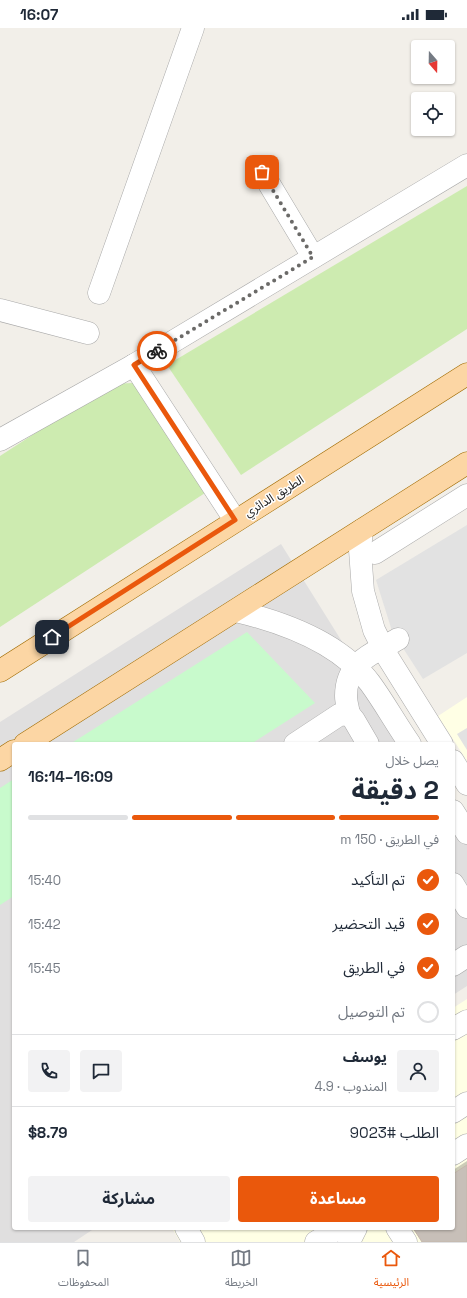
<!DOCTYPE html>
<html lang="ar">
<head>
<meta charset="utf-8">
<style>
	body { margin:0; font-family:"Space Grotesk","Noto Sans Arabic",sans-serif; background:#f2f2f3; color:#1f2937; direction:rtl; height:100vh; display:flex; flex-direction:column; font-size:15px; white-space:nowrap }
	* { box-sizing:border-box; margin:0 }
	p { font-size:13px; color:#747a83 }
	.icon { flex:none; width:22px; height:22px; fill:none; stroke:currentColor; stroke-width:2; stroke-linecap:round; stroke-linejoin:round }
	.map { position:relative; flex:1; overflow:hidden; direction:ltr }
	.details { position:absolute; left:12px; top:714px; width:443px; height:488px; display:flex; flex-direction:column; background:#fff; border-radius:4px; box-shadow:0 1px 3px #0004; direction:rtl }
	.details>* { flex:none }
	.needle { width:26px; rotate:160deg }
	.controls { position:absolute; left:411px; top:12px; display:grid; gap:8px }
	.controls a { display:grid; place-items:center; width:44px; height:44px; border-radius:4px; background:#fff; box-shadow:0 1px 3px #0004; font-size:20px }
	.pin { position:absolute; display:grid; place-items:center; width:34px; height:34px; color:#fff; margin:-17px; border-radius:8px; box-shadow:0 2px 6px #0006 }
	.courier { position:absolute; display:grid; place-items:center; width:40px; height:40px; margin:-20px; border:3px solid #ea580c; border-radius:50%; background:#fff; color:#222; box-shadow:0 1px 5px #0007 }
	.overview em { font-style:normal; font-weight:700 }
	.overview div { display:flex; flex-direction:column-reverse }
	.overview { display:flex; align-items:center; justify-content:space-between; height:68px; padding:0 16px }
	h1 { font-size:26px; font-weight:700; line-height:30px }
	.bar { display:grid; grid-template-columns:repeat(4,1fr); gap:6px 4px; align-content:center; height:48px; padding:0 16px }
	.bar i { height:5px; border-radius:3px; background:#e0e1e3 }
	.bar .current { background:#ea580c }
	.bar p { grid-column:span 4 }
	.line { display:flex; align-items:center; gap:10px; padding:0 16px; border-top:1px solid #e0e1e3 }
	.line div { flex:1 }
	.round { display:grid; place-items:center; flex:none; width:42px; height:42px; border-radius:4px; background:#f2f2f3 }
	ol { padding:0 16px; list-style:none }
	li { display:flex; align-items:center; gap:12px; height:44px }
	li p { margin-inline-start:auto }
	li .icon { padding:4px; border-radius:50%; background:#ea580c; color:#fff; stroke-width:4 }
	li:last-child { color:#747a83 }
	li i { width:22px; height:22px; border:2px solid #e0e1e3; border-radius:50% }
	.button { display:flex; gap:8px; margin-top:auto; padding:8px 16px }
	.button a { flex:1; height:46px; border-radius:4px; background:#ea580c; color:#fff; font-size:16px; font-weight:700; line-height:46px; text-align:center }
	.button a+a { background:#f2f2f3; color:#1f2937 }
	.status { display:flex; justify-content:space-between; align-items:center; height:28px; padding:0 20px; background:#fff; direction:ltr }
	.status svg { height:11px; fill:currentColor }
	.menu { display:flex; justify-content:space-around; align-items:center; height:56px; border-top:1px solid #e0e1e3; background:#fff; font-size:11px; color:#747a83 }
	.menu a { display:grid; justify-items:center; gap:2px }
	.menu .current { color:#ea580c }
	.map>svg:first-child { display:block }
</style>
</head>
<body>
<div class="status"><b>16:07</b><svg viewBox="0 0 49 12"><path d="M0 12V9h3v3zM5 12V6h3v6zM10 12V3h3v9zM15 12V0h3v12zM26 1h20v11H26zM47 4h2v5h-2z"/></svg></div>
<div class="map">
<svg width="467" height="1214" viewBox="0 0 467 1214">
	<rect width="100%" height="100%" fill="#f2efe9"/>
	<g fill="#e0dfdf">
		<path d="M281,516L406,716H14V1200H95L74,1214H0V694Z"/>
		<path d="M453,792L467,814V958L453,967Z"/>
	</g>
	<g fill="#ffffe5">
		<path d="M467,669V733L438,688Z"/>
		<path d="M467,971V1214H180L172,1200H453V980Z"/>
	</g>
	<g fill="#cdebb0">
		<path d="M467,158V301L241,447L167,337Z"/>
		<path d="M133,355L205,465L0,599V428L111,356Z"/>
	</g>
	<g fill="#c8facc">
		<path d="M247,604L315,675L251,716H70Z"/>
		<path d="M14,751V868L0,877V760Z"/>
	</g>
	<g fill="#e2e2e2">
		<path d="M467,497V625L423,651L392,603L376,552Z"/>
		<path d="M467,700V722L457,706Z"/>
	</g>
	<path fill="#0003" d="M467,1133V1214H423L414,1200H453V1142Z"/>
	<path fill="#c7bfb8" stroke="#c4b6ab" d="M467,1137V1214H422L413,1200H453V1146Z"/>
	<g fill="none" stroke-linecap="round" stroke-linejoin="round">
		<g stroke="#a9a9a9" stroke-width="23">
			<g id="minor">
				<path d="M262,144L313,229"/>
				<path d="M99,265L193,0"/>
				<path d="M0,282L88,305"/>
				<path d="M134,337L235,492"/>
				<path d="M0,412L134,337L467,137"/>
				<path d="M362,502L360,522L363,563L374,602L387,628L442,716"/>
				<path d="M375,525L467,467"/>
				<path d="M236,583C282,594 340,615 370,655C384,674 396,696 410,716"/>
				<path d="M349,686C348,680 346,674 346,668C346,633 374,625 398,611"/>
				<path d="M295,716L339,687L349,686L354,692L368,716"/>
				<path d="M453,733L467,756"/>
				<path d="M453,783L467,805"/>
				<path d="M453,856L467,879"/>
				<path d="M453,937L467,928"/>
				<path d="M453,1001L467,993"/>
				<path d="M453,1084L467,1075"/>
				<path d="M453,1126L467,1117"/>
				<path d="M186,1200L194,1214"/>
				<path d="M397,1200L406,1214"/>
				<path d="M316,1214L339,1200"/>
				<path d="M349,1214L356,1200"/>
			</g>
		</g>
		<g stroke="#a06b00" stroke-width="23">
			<g id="major">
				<path d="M0,643L467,346"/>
				<path d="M25,716L467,435"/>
				<path d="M0,732L14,723"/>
			</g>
		</g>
		<use href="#minor" stroke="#fff" stroke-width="22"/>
		<use href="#major" stroke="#fcd6a4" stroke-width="22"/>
	</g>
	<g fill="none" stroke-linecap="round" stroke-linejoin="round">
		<path stroke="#6b6a68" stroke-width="4" stroke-dasharray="0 7.2" d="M157,323L313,229L262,144"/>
		<path stroke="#ea580c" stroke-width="5" d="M52,609L235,492L134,337L157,323"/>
	</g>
	<g text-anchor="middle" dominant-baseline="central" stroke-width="3" stroke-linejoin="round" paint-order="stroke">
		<g font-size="12" fill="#222" stroke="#fff">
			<text transform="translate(274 468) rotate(-32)">الطريق الدائري</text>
		</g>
	</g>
</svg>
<div class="controls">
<a><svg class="needle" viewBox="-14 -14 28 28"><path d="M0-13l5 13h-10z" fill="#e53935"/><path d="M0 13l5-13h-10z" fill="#747a83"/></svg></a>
<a><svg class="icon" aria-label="locate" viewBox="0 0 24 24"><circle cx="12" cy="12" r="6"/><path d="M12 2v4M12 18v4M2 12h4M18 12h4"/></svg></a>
</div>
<div class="pin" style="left:262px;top:144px;background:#ea580c"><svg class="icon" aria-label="bag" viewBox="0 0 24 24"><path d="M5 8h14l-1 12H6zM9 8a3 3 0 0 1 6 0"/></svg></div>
<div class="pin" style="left:52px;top:609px;background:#1f2937"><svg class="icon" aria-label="home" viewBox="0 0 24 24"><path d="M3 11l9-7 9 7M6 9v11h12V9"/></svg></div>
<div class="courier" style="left:157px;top:323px"><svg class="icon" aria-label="bike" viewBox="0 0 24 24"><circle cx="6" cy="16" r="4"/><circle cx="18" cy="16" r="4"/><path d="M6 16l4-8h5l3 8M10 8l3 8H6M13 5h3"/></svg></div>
<section class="details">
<div class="overview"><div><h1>2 دقيقة</h1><p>يصل خلال</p></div><em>16:09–16:14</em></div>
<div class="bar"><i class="current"></i><i class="current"></i><i class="current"></i><i></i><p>في الطريق · 150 m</p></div>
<ol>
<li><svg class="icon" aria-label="check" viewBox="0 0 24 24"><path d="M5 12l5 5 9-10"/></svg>تم التأكيد<p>15:40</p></li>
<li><svg class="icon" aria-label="check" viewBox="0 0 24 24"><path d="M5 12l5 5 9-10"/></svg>قيد التحضير<p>15:42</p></li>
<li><svg class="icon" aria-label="check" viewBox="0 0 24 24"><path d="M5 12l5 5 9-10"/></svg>في الطريق<p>15:45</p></li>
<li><i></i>تم التوصيل</li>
</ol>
<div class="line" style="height:72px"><a class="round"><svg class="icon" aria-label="person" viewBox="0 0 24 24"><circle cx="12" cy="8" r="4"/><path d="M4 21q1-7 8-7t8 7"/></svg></a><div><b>يوسف</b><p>المندوب · 4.9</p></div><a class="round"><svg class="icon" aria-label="chat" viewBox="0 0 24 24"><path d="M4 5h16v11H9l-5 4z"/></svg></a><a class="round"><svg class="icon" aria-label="phone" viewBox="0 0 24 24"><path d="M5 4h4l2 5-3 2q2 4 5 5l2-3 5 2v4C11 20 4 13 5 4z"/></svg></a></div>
<div class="line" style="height:52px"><div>الطلب #9023</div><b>$8.79</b></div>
<div class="button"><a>مساعدة</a><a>مشاركة</a></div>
</section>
</div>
<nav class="menu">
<a class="current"><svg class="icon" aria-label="home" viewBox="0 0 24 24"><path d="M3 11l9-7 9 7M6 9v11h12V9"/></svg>الرئيسية</a>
<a><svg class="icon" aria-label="map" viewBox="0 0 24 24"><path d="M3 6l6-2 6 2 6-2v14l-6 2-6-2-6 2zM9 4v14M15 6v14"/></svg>الخريطة</a>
<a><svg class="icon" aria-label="saved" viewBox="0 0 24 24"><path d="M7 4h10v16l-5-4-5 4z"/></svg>المحفوظات</a>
</nav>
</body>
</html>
